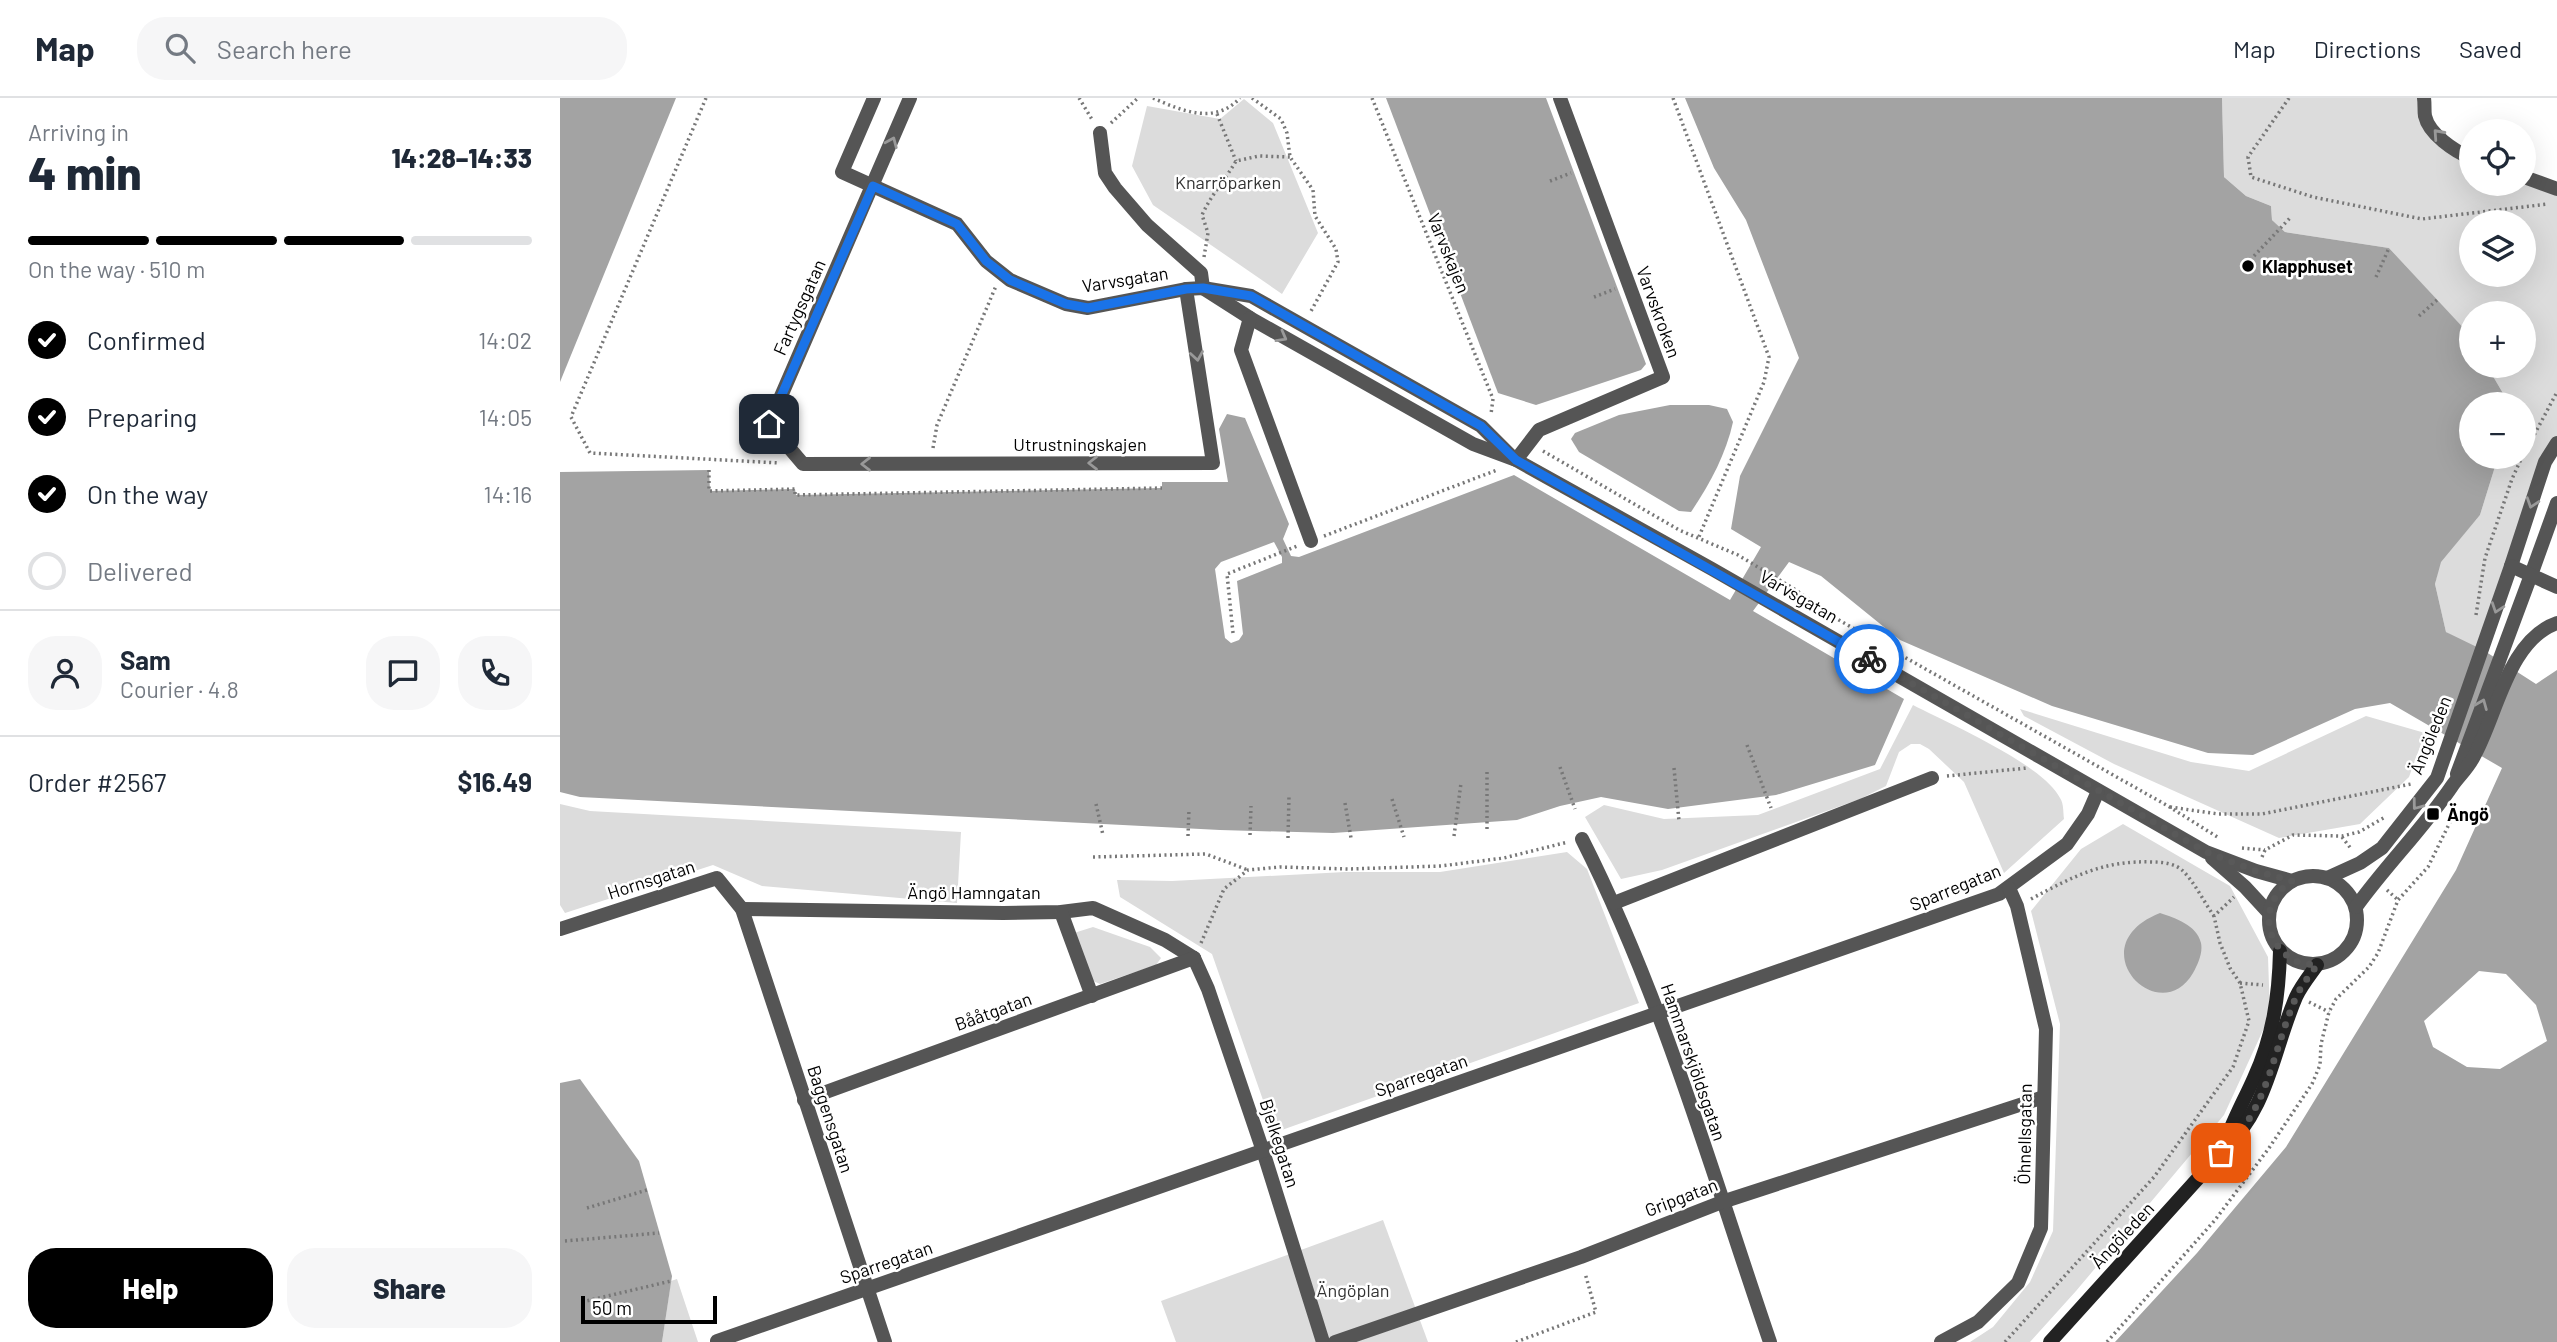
<!DOCTYPE html>
<html lang="en">
<head>
<meta charset="utf-8">
<style>
	body { margin:0; font-family:Barlow,sans-serif; background:#f6f6f7; color:#1f2937; height:100vh; display:flex; flex-direction:column; font-size:26px; white-space:nowrap }
	* { box-sizing:border-box; margin:0 }
	p { font-size:23px; color:#747a83 }
	.icon { flex:none; width:38px; height:38px; fill:none; stroke:currentColor; stroke-width:2; stroke-linecap:round; stroke-linejoin:round }
	.map { position:relative; flex:1; overflow:hidden }
	.drawer { display:flex; flex-direction:column; background:#fff; width:560px }
	.drawer>* { flex:none }
	.fabs { position:absolute; left:1899px; top:21px; display:grid; gap:14px }
	.fabs a { display:grid; place-items:center; width:77px; height:77px; border-radius:50%; background:#fff; box-shadow:0 7px 28px #0002; font-size:35px }
	.scale { position:absolute; left:21px; bottom:18px; width:136px; box-sizing:border-box; padding-left:7px; border:4px solid #000; border-top:0; font-size:19px; line-height:24px; white-space:nowrap; color:#000; -webkit-text-stroke:5px #fff; paint-order:stroke }
	.pin { position:absolute; display:grid; place-items:center; width:60px; height:60px; color:#fff; margin:-30px; border-radius:14px; box-shadow:0 4px 10px #0006 }
	.courier { position:absolute; display:grid; place-items:center; width:70px; height:70px; margin:-35px; border:5px solid #1a73e8; border-radius:50%; background:#fff; color:#222; box-shadow:0 2px 9px #0007 }
	.head em { font-style:normal; font-weight:800 }
	.head div { display:flex; flex-direction:column-reverse }
	.head { display:flex; align-items:center; justify-content:space-between; height:119px; padding:0 28px }
	h1 { font-size:46px; font-weight:800; line-height:52px }
	.bar { display:grid; grid-template-columns:repeat(4,1fr); gap:10px 7px; align-content:center; height:84px; padding:0 28px }
	.bar i { height:9px; border-radius:5px; background:#e0e1e3 }
	.bar .current { background:#000 }
	.bar p { grid-column:span 4 }
	.line { display:flex; align-items:center; gap:18px; padding:0 28px; border-top:2px solid #e0e1e3 }
	.line div { flex:1 }
	.round { display:grid; place-items:center; flex:none; width:74px; height:74px; border-radius:28px; background:#f6f6f7 }
	ol { padding:0 28px; list-style:none }
	li { display:flex; align-items:center; gap:21px; height:77px }
	li p { margin-inline-start:auto }
	li .icon { padding:7px; border-radius:50%; background:#000; color:#fff; stroke-width:4 }
	li:last-child { color:#747a83 }
	li i { width:38px; height:38px; border:4px solid #e0e1e3; border-radius:50% }
	.action { display:flex; gap:14px; margin-top:auto; padding:14px 28px }
	.action a { flex:1; height:80px; border-radius:28px; background:#000; color:#fff; font-size:28px; font-weight:800; line-height:80px; text-align:center }
	.action a+a { background:#f6f6f7; color:#1f2937 }
	header { display:flex; align-items:center; gap:42px; box-sizing:border-box; height:98px; padding:0 35px; background:#fff; border-bottom:2px solid #e0e1e3 }
	header strong { font-size:33px }
	nav { display:flex; gap:38px; margin-inline-start:auto; font-size:24px }
	.search { width:490px; height:63px; background:#f6f6f7; display:flex; align-items:center; gap:18px; box-sizing:border-box; padding:0 24px; border-radius:28px; color:#747a83; font-size:26px }
	main { display:flex; flex:1; min-height:0 }
	.map>svg:first-child { display:block }
</style>
</head>
<body>
<header>
<strong>Map</strong>
<div class="search"><svg class="icon" aria-label="search" viewBox="0 0 24 24"><circle cx="10" cy="10" r="6"/><path d="M15 15l6 6"/></svg>Search here</div>
<nav><a>Map</a><a>Directions</a><a>Saved</a></nav>
</header>
<main>
<section class="drawer">
<div class="head"><div><h1>4 min</h1><p>Arriving in</p></div><em>14:28–14:33</em></div>
<div class="bar"><i class="current"></i><i class="current"></i><i class="current"></i><i></i><p>On the way · 510 m</p></div>
<ol>
<li><svg class="icon" aria-label="check" viewBox="0 0 24 24"><path d="M5 12l5 5 9-10"/></svg>Confirmed<p>14:02</p></li>
<li><svg class="icon" aria-label="check" viewBox="0 0 24 24"><path d="M5 12l5 5 9-10"/></svg>Preparing<p>14:05</p></li>
<li><svg class="icon" aria-label="check" viewBox="0 0 24 24"><path d="M5 12l5 5 9-10"/></svg>On the way<p>14:16</p></li>
<li><i></i>Delivered</li>
</ol>
<div class="line" style="height:126px"><a class="round"><svg class="icon" aria-label="person" viewBox="0 0 24 24"><circle cx="12" cy="8" r="4"/><path d="M4 21q1-7 8-7t8 7"/></svg></a><div><b>Sam</b><p>Courier · 4.8</p></div><a class="round"><svg class="icon" aria-label="chat" viewBox="0 0 24 24"><path d="M4 5h16v11H9l-5 4z"/></svg></a><a class="round"><svg class="icon" aria-label="phone" viewBox="0 0 24 24"><path d="M5 4h4l2 5-3 2q2 4 5 5l2-3 5 2v4C11 20 4 13 5 4z"/></svg></a></div>
<div class="line" style="height:91px"><div>Order #2567</div><b>$16.49</b></div>
<div class="action"><a>Help</a><a>Share</a></div>
</section>
<div class="map">
<svg width="1997" height="1244" viewBox="0 0 1997 1244">
	<rect width="100%" height="100%" fill="#fff"/>
	<g fill="#dcdcdc" fill-rule="evenodd">
		<path d="M1662,0H1864L1865,20L1911,60V86H1964L1997,91V345L1922,556L1886,534L1875,486L1880,464L1920,417L1938,359H1964V306H1945L1944,297L1927,268H1964V215H1911V239L1829,150L1725,134L1712,122L1711,108L1686,98L1664,79ZM1911,124H1964V177H1911Z"/>
		<path d="M684,1L713,25L758,135L722,196L593,107L572,68L587,8L660,21Z"/>
		<path d="M1353,607C1388,625 1484,667 1500,700C1504,706 1503,714 1504,721L1444,775L1404,684L1369,651L1360,646H1351L1339,654L1326,688L1300,701L1102,772L1061,781L1025,719L1044,707L1104,721L1198,717L1320,671Z"/>
		<path d="M1460,611L1631,664L1689,673L1806,618L1865,635L1849,679L1800,726L1719,740L1554,666L1464,618Z"/>
		<path d="M0,706L30,713L401,734L397,805L202,788L153,767L5,815L0,807Z"/>
		<path d="M1563,726L1670,788L1708,859L1710,917L1664,1017L1516,1193L1470,1244H1410L1433,1229L1470,1184L1493,1133L1500,926L1471,813L1521,751Z"/>
		<path d="M1007,754L1027,771L1079,905L719,1033L711,1025L652,856L560,799L557,782L612,783L785,774H880Z"/>
		<path d="M533,829L590,849L601,860L596,867L540,886L533,883L514,835Z"/>
		<path d="M823,1122L868,1244H616L601,1203Z"/>
		<path d="M117,1181L138,1244H102L111,1183Z"/>
	</g>
	<g fill="#a3a3a3" fill-rule="evenodd">
		<path d="M0,0H116L0,284Z"/>
		<path d="M826,0H986L1086,266L1081,272L976,307L938,295Z"/>
		<path d="M1125,0H1662L1664,79L1686,98L1711,108L1712,122L1725,134L1829,150L1909,236L1911,268H1927L1944,297L1945,306H1911V359H1938L1920,417L1881,464L1875,486L1886,534L1923,552L1976,586L1997,572V1244H1555L1637,1155L1726,1049L1896,772L1942,670L1830,605L1795,611L1693,657L1648,655L1492,608L1340,542L1261,478L1229,464L1193,513L1344,601L1315,667L1216,697L1108,711L1041,699L1000,708L957,722L773,735L660,732L20,699L0,694V374L149,372L150,393L235,391L236,397L602,390V384H668L659,331L667,316L685,320L729,426L723,441L731,458L739,459L954,377L1170,502L1201,449L1171,431L1180,378L1239,260L1186,122L1154,70ZM714,444L722,459V465L677,483L683,536L679,542L671,545L665,540L655,471L661,464ZM1919,873L1946,876L1976,907L1987,943L1940,971L1907,969L1873,949L1864,923Z"/>
		<path d="M1110,307H1149L1167,311L1173,324C1166,356 1150,386 1131,414L1119,413L1019,354L1011,341L1015,335L1059,317Z"/>
		<path d="M1600,815C1615,820 1637,827 1641,845C1643,855 1638,866 1633,875C1599,933 1517,848 1600,815Z"/>
		<path d="M20,981L79,1063L112,1178L102,1244H0V985Z"/>
	</g>
	<g fill="none" stroke-linecap="round" stroke-linejoin="round">
		<g stroke="#777" stroke-width="3.5" stroke-dasharray="2 3.5" stroke-linecap="butt">
			<path d="M146,0L11,319L30,355L220,365"/>
			<path d="M519,0L533,23"/>
			<path d="M593,0C622,13 655,27 680,0"/>
			<path d="M692,0L721,21L727,35L730,59L753,92L755,118L776,151L778,164L751,213"/>
			<path d="M812,0L933,301L931,316"/>
			<path d="M1113,0L1209,259L1204,284L1138,441"/>
			<path d="M1729,0L1688,59L1691,79L1753,99L1862,121L1988,106"/>
			<path d="M657,16L676,63"/>
			<path d="M551,25L578,0"/>
			<path d="M990,83L1011,75"/>
			<path d="M1694,158L1730,120"/>
			<path d="M644,159L648,135L642,117C651,97 665,82 676,63L699,58L730,59"/>
			<path d="M1816,179L1829,150"/>
			<path d="M1034,199L1055,191"/>
			<path d="M1859,218L1877,202"/>
			<path d="M373,350L377,327L436,188"/>
			<path d="M983,353L1119,432L1178,457L1236,492L1270,517L1608,708L1659,740"/>
			<path d="M1964,356L1997,294"/>
			<path d="M149,372V393L235,391V397L602,390"/>
			<path d="M764,438L937,372"/>
			<path d="M1916,517L1925,460L1952,381L1962,359"/>
			<path d="M673,535L667,476L737,448"/>
			<path d="M1187,647L1211,710"/>
			<path d="M1000,669L1015,711"/>
			<path d="M1114,670L1119,723"/>
			<path d="M1387,678L1467,670"/>
			<path d="M832,701L844,739"/>
			<path d="M785,705L791,740"/>
			<path d="M536,706L543,737"/>
			<path d="M1610,709L1658,716H1702L1851,686"/>
			<path d="M927,731V674"/>
			<path d="M690,737L691,708"/>
			<path d="M628,738L629,711"/>
			<path d="M894,738L901,685"/>
			<path d="M1782,739L1792,752"/>
			<path d="M728,740L729,698"/>
			<path d="M1682,750L1705,752"/>
			<path d="M533,759L646,756L688,772"/>
			<path d="M1702,759L1705,752L1733,737L1782,738L1799,734L1825,719"/>
			<path d="M1827,792L1838,802"/>
			<path d="M1471,801C1514,778 1544,762 1593,764C1604,764 1616,766 1623,773C1635,785 1644,804 1654,818"/>
			<path d="M641,845L664,791L688,772L720,769L788,771L881,768L944,760L1008,744"/>
			<path d="M1680,885L1703,887"/>
			<path d="M1749,904L1769,914"/>
			<path d="M27,1110L87,1092"/>
			<path d="M5,1143L99,1135"/>
			<path d="M22,1204L111,1183"/>
			<path d="M956,1244L1036,1214L1025,1175"/>
			<path d="M1445,1244L1594,1079L1673,969L1689,923L1680,885L1670,870L1660,845L1654,818L1674,799"/>
			<path d="M1547,1244L1655,1122L1709,1050L1752,986L1760,967L1761,946L1769,914L1776,901L1809,869L1818,855L1838,802L1868,769L1895,714"/>
		</g>
		<g stroke="#555" stroke-width="14">
			<path d="M314,0L282,74L397,126L426,163L450,182L506,206L528,210L626,191L643,190L691,198L921,328L952,359"/>
			<path d="M350,0L209,326L243,366L653,365L626,191"/>
			<path d="M1864,0C1865,6 1864,12 1865,18C1869,36 1894,53 1911,60"/>
			<path d="M540,35L545,75L555,90L587,127L641,175L643,190"/>
			<path d="M1964,79L1997,91"/>
			<path d="M643,190L690,220L913,346L956,362L1152,471L1646,754L1696,773L1732,783"/>
			<path d="M690,220L681,252L751,443"/>
			<path d="M956,362L979,332L1103,279L1000,0"/>
			<path d="M1951,468L1985,364L1997,345"/>
			<path d="M1971,477L1997,405"/>
			<path d="M1022,741C1103,901 1152,1075 1210,1244"/>
			<path d="M1652,760L1685,789L1709,815"/>
			<path d="M1054,805L1372,680"/>
			<path d="M182,811L443,815L501,814L533,810L605,842L634,860"/>
			<path d="M501,814L532,898"/>
			<path d="M0,831L157,780L182,811L325,1244"/>
			<path d="M634,860L648,891L703,1053L763,1244"/>
			<path d="M244,1002L634,860"/>
			<path d="M157,1243L1439,796L1507,746L1528,716L1538,693"/>
			<path d="M775,1244L1021,1159L1162,1104L1484,999"/>
			<path d="M1381,1244L1418,1224L1458,1185L1481,1130L1486,931L1457,808L1449,790"/>
		</g>
		<g stroke="#555" stroke-width="14">
			<path d="M1897,676L1971,477"/>
			<circle cx="1753" cy="822" r="44"/>
			<path d="M1767,780L1800,765L1822,750L1877,680L1951,468L1997,489"/>
			<path d="M1796,809C1826,767 1863,731 1892,688C1899,678 1909,669 1914,658C1937,617 1948,542 1997,525"/>
		</g>
		<g stroke="#222" stroke-width="14">
			<path d="M1662,1054C1670,1027 1683,1005 1694,980C1713,939 1719,898 1720,853"/>
			<path d="M1490,1244L1661,1055C1709,1011 1712,955 1736,899C1741,888 1750,877 1757,867"/>
		</g>
	</g>
	<defs><path id="oneway-chevron" d="M-2-3.5L2.5 0L-2 3.5" fill="none" stroke-width="1.6" stroke-linecap="round" stroke-linejoin="round" transform="scale(1.75)"/></defs>
	<g stroke="#999">
		<use href="#oneway-chevron" transform="translate(1878 36) rotate(-132)"/>
		<use href="#oneway-chevron" transform="translate(332 44) rotate(-67)"/>
		<use href="#oneway-chevron" transform="translate(722 239) rotate(29)"/>
		<use href="#oneway-chevron" transform="translate(637 258) rotate(81)"/>
		<use href="#oneway-chevron" transform="translate(533 365) rotate(180)"/>
		<use href="#oneway-chevron" transform="translate(306 366) rotate(180)"/>
		<use href="#oneway-chevron" transform="translate(1972 405) rotate(108)"/>
		<use href="#oneway-chevron" transform="translate(1937 510) rotate(109)"/>
		<use href="#oneway-chevron" transform="translate(1922 606) rotate(-68)"/>
		<use href="#oneway-chevron" transform="translate(1857 707) rotate(127)"/>
	</g>
	<g fill="none" stroke-linecap="round" stroke-linejoin="round">
		<path stroke="#595959" stroke-width="7" stroke-dasharray="0 12.6" d="M1309,561L1646,754L1696,773L1732,783C1727,787 1719,792 1716,798C1701,822 1711,851 1736,863C1742,866 1750,866 1757,867C1750,877 1741,888 1736,899C1712,954 1709,1012 1661,1055"/>
		<path stroke="#1a73e8" stroke-width="9" d="M209,326L313,88L397,126L426,163L450,182L506,206L528,210L626,191L643,190L691,198L921,328L956,362L1309,561"/>
	</g>
	<g fill="#000" stroke="#fff" stroke-width="2.5">
		<circle cx="1688" cy="168" r="7"/>
		<rect x="1866" y="709" width="14" height="14" rx="3.5"/>
	</g>
	<g text-anchor="middle" dominant-baseline="central" stroke-width="5" stroke-linejoin="round" paint-order="stroke">
		<g font-size="18" fill="#333" stroke="#fff">
			<text x="668" y="84">Knarröparken</text>
			<text x="793" y="1192">Ängöplan</text>
		</g>
		<g font-size="18" fill="#000" stroke="#fff">
			<text transform="translate(889 155) rotate(68)">Varvskajen</text>
			<text transform="translate(565 181) rotate(-9)">Varvsgatan</text>
			<text transform="translate(239 209) rotate(-66)">Fartygsgatan</text>
			<text transform="translate(1099 214) rotate(70)">Varvskroken</text>
			<text x="520" y="346">Utrustningskajen</text>
			<text transform="translate(1239 498) rotate(30)">Varvsgatan</text>
			<text transform="translate(1870 637) rotate(-68)">Ängöleden</text>
			<text transform="translate(91 781) rotate(-18)">Hornsgatan</text>
			<text transform="translate(1395 789) rotate(-22)">Sparregatan</text>
			<text x="414" y="794">Ängö Hamngatan</text>
			<text transform="translate(433 913) rotate(-20)">Bååtgatan</text>
			<text transform="translate(1134 964) rotate(71)">Hammarskjöldsgatan</text>
			<text transform="translate(861 977) rotate(-19)">Sparregatan</text>
			<text transform="translate(271 1021) rotate(72)">Baggensgatan</text>
			<text transform="translate(1464 1036) rotate(-89)">Öhnellsgatan</text>
			<text transform="translate(720 1045) rotate(72)">Bjelkegatan</text>
			<text transform="translate(1121 1099) rotate(-21)">Gripgatan</text>
			<text transform="translate(1562 1137) rotate(-47)">Ängöleden</text>
			<text transform="translate(326 1164) rotate(-19)">Sparregatan</text>
		</g>
		<g font-size="18" font-weight="bold" fill="#000" stroke="#fff" text-anchor="start">
			<text x="1702" y="168">Klapphuset</text>
			<text x="1887" y="716">Ängö</text>
		</g>
	</g>
</svg>
<div class="fabs">
<a><svg class="icon" aria-label="locate" viewBox="0 0 24 24"><circle cx="12" cy="12" r="6"/><path d="M12 2v4M12 18v4M2 12h4M18 12h4"/></svg></a>
<a><svg class="icon" aria-label="layers" viewBox="0 0 24 24"><path d="M12 4l9 5-9 5-9-5zM3 14l9 5 9-5"/></svg></a>
<a>+</a>
<a>−</a>
</div>
<div class="scale">50 m</div>
<div class="pin" style="left:1661px;top:1055px;background:#ea580c"><svg class="icon" aria-label="bag" viewBox="0 0 24 24"><path d="M5 8h14l-1 12H6zM9 8a3 3 0 0 1 6 0"/></svg></div>
<div class="pin" style="left:209px;top:326px;background:#1f2937"><svg class="icon" aria-label="home" viewBox="0 0 24 24"><path d="M3 11l9-7 9 7M6 9v11h12V9"/></svg></div>
<div class="courier" style="left:1309px;top:561px"><svg class="icon" aria-label="bike" viewBox="0 0 24 24"><circle cx="6" cy="16" r="4"/><circle cx="18" cy="16" r="4"/><path d="M6 16l4-8h5l3 8M10 8l3 8H6M13 5h3"/></svg></div>
</div>
</main>
</body>
</html>
